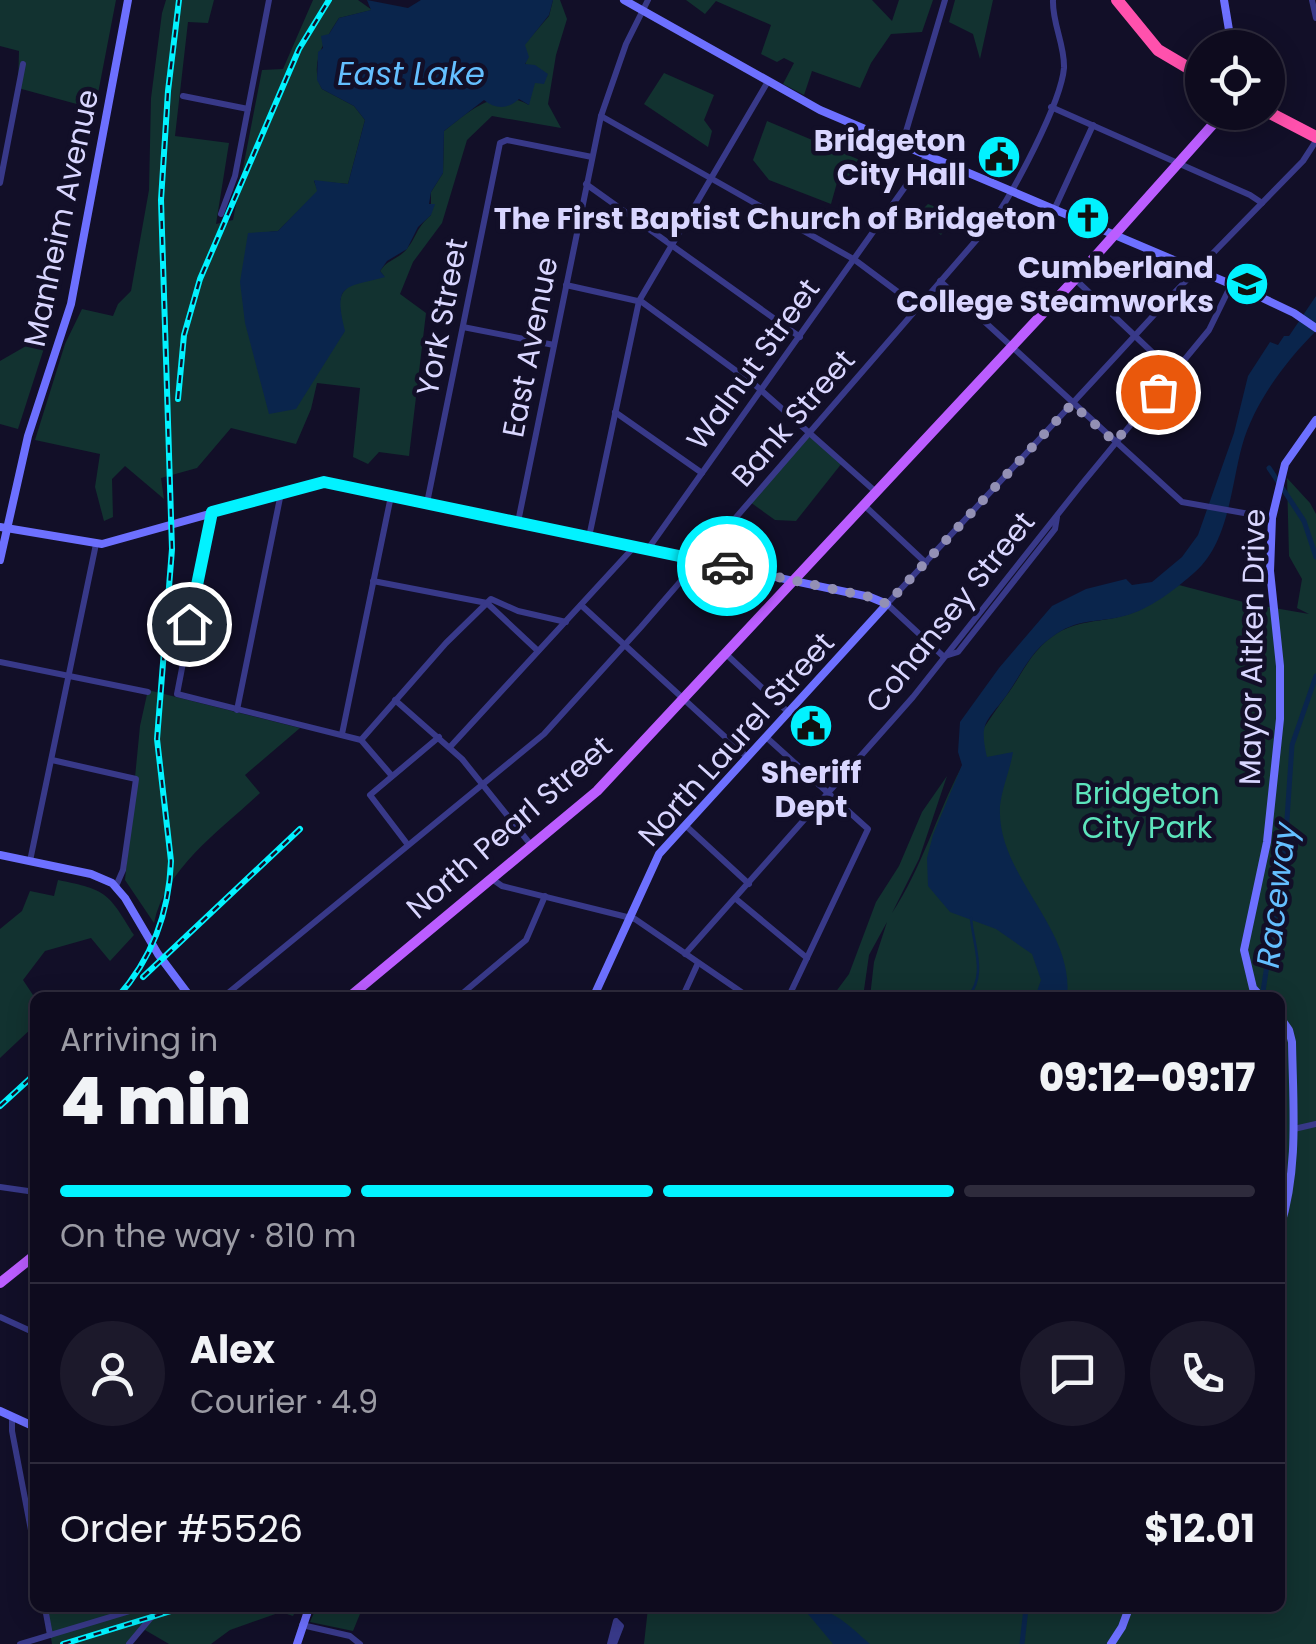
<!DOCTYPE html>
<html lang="en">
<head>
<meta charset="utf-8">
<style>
	body { margin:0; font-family:Poppins,sans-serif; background:#1c192b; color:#f1f3f6; height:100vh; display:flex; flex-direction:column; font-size:38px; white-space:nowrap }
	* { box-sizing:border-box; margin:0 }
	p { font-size:32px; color:#9b9ba4 }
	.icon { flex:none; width:55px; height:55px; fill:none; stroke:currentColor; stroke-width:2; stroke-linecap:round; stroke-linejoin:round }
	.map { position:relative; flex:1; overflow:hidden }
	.details { position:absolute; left:30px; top:992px; width:1255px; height:620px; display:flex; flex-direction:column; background:#0e0b1e; border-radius:15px; box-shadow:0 5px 25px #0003,0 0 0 2px #2e2b3c }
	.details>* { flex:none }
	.controls { position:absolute; left:1185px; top:30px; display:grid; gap:20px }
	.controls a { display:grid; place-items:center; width:100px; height:100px; border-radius:50%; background:#0e0b1e; box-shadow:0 5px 25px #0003,0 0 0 2px #2e2b3c; font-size:50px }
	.pin { position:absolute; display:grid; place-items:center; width:85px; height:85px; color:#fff; margin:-42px; border:5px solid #fff; border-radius:50%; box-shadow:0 2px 10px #0007 }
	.courier { position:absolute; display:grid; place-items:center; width:100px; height:100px; margin:-50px; border:8px solid #02f2ff; border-radius:50%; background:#fff; color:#222; box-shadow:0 2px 12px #0007 }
	.head em { font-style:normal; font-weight:800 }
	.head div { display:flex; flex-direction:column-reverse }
	.head { display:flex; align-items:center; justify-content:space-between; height:170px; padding:0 30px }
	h1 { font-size:65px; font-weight:800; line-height:75px }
	.bar { display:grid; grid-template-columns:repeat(4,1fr); gap:15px 10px; align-content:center; height:120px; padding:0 30px }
	.bar i { height:12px; border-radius:8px; background:#2e2b3c }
	.bar .active { background:#02f2ff }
	.bar p { grid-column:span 4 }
	.line { display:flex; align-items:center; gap:25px; padding:0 30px; border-top:2px solid #2e2b3c }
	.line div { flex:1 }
	.round { display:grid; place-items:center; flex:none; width:105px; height:105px; border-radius:52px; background:#1c192b }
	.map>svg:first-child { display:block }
</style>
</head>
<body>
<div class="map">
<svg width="1316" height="1644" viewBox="0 0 1316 1644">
	<rect width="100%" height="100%" fill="#120f28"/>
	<g fill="#123230">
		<path d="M0,0H116L95,109L18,88L19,51L0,46Z"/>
		<path d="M166,0H214L208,23L188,22L175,136L229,143L216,224L233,220L262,70L283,69L313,0H358L372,10L339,18C325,40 308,64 322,89L354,106L365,120L348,184L314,181L318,191L278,231L248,234L329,353L344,332C338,303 334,287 367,279C373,277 378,278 384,276L380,271C387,260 398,259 406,250C417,237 415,229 431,215V192L443,173L444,131C470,111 495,86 529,105L524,45L549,16L553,0H560L567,19L556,55L548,104L561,128L492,116L467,140L442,223L413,262L400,294L426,313L409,456L379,452L368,464L353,457L360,388L317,383L311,409L296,444L231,428L197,468L161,478L164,499L125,466L112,479L113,517L104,521L95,487L100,454L35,440L65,344L82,309L113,316L118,304L131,291L149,190L151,98L162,13Z"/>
		<path d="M686,0H872L892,21L899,0H933L922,32L891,34L871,63L860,88L812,71L804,95L783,84L794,63L784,58L777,62L761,54L771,25L716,1L705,14Z"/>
		<path d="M955,0H993L980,59L973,34L949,22Z"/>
		<path d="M664,73L714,95L704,120L712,131L708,147L644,104Z"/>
		<path d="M767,121L874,166L869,179H838L831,204L769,180L753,160Z"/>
		<path d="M928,204L957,215L941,235L915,217Z"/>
		<path d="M46,342L18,429L0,424V361L26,346Z"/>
		<path d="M810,433L842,463L796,521L775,520L750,502Z"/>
		<path d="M1287,478L1310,503L1316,514V1644H644L648,1608H1280V998L870,997L874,962L887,922L869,955L863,997H832L849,974L876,902L899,866L922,812L947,776L919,859L892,913C922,868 936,816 961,768C974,742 989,719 1006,696C1022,675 1030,652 1053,636C1077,619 1100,623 1126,615C1145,610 1162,596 1179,585L1251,604L1309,614L1297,608L1302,579L1289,556Z"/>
		<path d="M148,690L300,728L245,775L260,793C220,831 166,867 154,923L125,880L140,726Z"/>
		<path d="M58,880C108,890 108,893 134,935L110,961L91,938L45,951L23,980L35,998V1025L0,1058V929L22,911L30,891L54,896Z"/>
		<path d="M46,1608H161L155,1617L187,1608H297L293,1616L281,1612L230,1630L211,1644H169L145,1630L129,1644H52Z"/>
		<path d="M316,1608H368L362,1609L353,1631L310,1622Z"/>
	</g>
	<g fill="#0a254c">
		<path d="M367,0L408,8L421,0H553L549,15L525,45L529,57L525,64L535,65L548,74L544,84L535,83L529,105L519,99C507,110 495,109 484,100L444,131L443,173L431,192L429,204H435L431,215L418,227L407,249L387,261L380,271L385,277C344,288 333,283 345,331L296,409L269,414L245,323L240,282L248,233L278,231L317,191L314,180L348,184L365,120L354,106L322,89L317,80L318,52L323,48L321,36L329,34L339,18L371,10Z"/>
		<path d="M1316,296V331C1285,362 1254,403 1242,446C1231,486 1229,542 1195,572C1176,589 1149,610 1124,616C1096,623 1077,618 1052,637C1030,652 1021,675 1006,696C986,723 979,722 987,757L1013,752C1010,770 1002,788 1000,806C996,876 1075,927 1067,997H1035L1041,980L1032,954L996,929L950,912L928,886L927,858L933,835L962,765L958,752L960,722L999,668L1052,606L1086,589L1126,579L1132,585L1152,582L1182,557L1198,535L1234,433L1248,376L1270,342L1278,345L1284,336H1289Z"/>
		<path d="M803,1608C833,1607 848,1625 870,1644H833Z"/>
	</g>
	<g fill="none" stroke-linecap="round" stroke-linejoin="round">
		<path stroke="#0a254c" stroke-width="2.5" d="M967,998C988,976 973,945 971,918"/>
		<g stroke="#0a254c" stroke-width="5">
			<path d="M1269,468L1304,521L1316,557"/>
			<path d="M1262,998L1274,919L1282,893L1292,745L1316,676"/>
			<path d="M1022,1644L1026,1608"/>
		</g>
		<g stroke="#383989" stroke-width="6">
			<path d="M1312,0L1316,18"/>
			<path d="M183,96L248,109"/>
			<path d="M1051,107L1250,195L1262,203"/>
			<path d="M601,116L855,260L918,307"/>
			<path d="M902,145L945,0"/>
			<path d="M0,183L23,64"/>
			<path d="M586,184L800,337"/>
			<path d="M1054,210L1093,125"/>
			<path d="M221,214L235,176L269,0"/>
			<path d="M1076,280L1173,372"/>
			<path d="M940,281L1182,502L1272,518"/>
			<path d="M566,285L642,302L754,384L876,492"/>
			<path d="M463,327L554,345"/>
			<path d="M615,412L702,473"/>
			<path d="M427,503L500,143L507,140L592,157"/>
			<path d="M865,506L926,563"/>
			<path d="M212,513L177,694L361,740L392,776"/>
			<path d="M518,522L601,116L626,44L648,0"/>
			<path d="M589,537L639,301L767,83"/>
			<path d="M648,549L927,156"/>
			<path d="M373,581L487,603L538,651"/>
			<path d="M581,605L747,757"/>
			<path d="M726,654L788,712"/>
			<path d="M945,656L958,652L1055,529L1057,517"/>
			<path d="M944,657L887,604L1177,290L1303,161L1316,141"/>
			<path d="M0,662L148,692"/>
			<path d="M395,700L462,759L531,845"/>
			<path d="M237,710L281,493"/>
			<path d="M342,734L391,496"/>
			<path d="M766,737L868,829L788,998"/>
			<path d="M361,740L446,643L491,599L518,611L566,622"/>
			<path d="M450,747L634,547"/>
			<path d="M52,760L136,779L123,870L116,886"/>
			<path d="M685,825L749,884"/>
			<path d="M408,845L370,795L439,737"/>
			<path d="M30,861L96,544"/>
			<path d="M492,879L502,886L635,919L750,998"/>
			<path d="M736,899L807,958"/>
			<path d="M685,954L913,697L1081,485L1209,330L1231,285"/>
			<path d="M222,998L544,734L641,627L992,222C1013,193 1061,103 1064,68C1065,45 1052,23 1053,0"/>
			<path d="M457,998L526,940L545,896"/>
			<path d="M682,998L698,963"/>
			<path d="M1294,1129L1316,1124"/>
			<path d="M0,1187L35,1192"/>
			<path d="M0,1317L35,1333"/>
			<path d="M12,1417V1431L35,1551"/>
			<path d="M45,1608L50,1635"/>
			<path d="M302,1625L350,1636L360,1644"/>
			<path d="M20,1644L140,1608"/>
			<path d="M129,1644L159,1608"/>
			<path d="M610,1644L616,1621L621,1626L614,1644"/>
		</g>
		<g stroke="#6d70ff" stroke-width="8">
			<path d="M624,0L820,110L1254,294L1294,313L1316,328"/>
			<path d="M1224,0L1232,48"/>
			<path d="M0,527L102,544L324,482L870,597L887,604L659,854L593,998"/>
			<path d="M0,560L28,436L71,304L128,0"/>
			<path d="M0,855L91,874L112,883L125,898L158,954L191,998"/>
			<path d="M1262,998L1253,988L1244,950L1267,842L1280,719V666L1270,571L1272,518L1285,464L1316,420"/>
			<path d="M1280,1017L1289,1030L1292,1042C1293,1105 1299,1168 1280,1228"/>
			<path d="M0,1411L35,1427"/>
			<path d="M297,1644L309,1608"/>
			<path d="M1111,1644L1122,1627L1129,1608"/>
		</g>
		<g stroke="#bb5dff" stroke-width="10">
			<path d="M348,998L597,791L1075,279L1224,112"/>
			<path d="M0,1283L35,1255"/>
		</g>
		<g stroke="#ff51ad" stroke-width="12">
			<path d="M1117,0L1158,50L1202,76"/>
			<path d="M1268,112L1316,137"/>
		</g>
		<g stroke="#02f2ff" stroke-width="6">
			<g id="rail">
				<path d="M178,399L184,335L200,279L299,49L329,0"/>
				<path d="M143,977L300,829"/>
				<path d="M117,998C152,958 169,914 171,861L157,739L172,549L161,200L168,91L179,0"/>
				<path d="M0,1106L35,1074"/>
				<path d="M63,1644L181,1608"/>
			</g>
		</g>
		<use href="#rail" stroke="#120f28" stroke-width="2.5" stroke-dasharray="8" stroke-linecap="butt"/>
	</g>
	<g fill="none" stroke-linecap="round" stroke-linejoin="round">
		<path stroke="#9390b4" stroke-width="10" stroke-dasharray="0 18" d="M727,566L870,597L887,604L1072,404L1115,442L1158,392"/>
		<path stroke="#02f2ff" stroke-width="12" d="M189,624L212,512L324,482L727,566"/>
	</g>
	<defs>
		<g id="civic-disc" transform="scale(2.25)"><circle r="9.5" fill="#02f2ff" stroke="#120f28"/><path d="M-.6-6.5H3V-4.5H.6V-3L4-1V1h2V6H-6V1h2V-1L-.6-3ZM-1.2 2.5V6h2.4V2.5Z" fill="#111"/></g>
		<g id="church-disc" transform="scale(2.25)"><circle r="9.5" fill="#02f2ff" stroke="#120f28"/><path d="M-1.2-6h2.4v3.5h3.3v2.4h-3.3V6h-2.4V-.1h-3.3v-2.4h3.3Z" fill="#111"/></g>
		<g id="university-disc" transform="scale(2.25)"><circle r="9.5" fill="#02f2ff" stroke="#120f28"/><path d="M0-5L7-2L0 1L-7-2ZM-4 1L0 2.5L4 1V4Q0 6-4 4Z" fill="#111"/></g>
	</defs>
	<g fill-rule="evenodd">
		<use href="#civic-disc" x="999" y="157"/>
		<use href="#church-disc" x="1088" y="218"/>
		<use href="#university-disc" x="1247" y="284"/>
		<use href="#civic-disc" x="811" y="726"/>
	</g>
	<g text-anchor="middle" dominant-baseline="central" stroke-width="9" stroke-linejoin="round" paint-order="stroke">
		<g font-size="30" font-weight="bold" fill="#d9d6ff" stroke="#120f28" text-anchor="end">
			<text x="966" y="140">Bridgeton<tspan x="966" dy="34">City Hall</tspan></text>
			<text x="1056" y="218">The First Baptist Church of Bridgeton</text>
			<text x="1214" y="267">Cumberland<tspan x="1214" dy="34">College Steamworks</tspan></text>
			<text x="811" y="772" text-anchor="middle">Sheriff<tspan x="811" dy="34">Dept</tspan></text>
		</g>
		<g font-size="30" fill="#d9d6ff" stroke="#120f28">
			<text transform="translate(61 218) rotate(-78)">Manheim Avenue</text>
			<text transform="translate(442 317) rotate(-79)">York Street</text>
			<text transform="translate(530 347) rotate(-79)">East Avenue</text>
			<text transform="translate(753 364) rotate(-54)">Walnut Street</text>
			<text transform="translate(793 418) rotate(-49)">Bank Street</text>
			<text transform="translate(950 612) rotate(-51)">Cohansey Street</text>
			<text transform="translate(1252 647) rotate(-89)">Mayor Aitken Drive</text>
			<text transform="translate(736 739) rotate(-48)">North Laurel Street</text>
			<text transform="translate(509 827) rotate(-41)">North Pearl Street</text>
		</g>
		<g font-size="30" fill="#5de4bc" stroke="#120f28">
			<text x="1147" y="793">Bridgeton<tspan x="1147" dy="34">City Park</tspan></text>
		</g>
		<g font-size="32" font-style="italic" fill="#64bfff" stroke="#120f28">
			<text x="411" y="73">East Lake</text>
			<text transform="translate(1276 895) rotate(-83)">Raceway</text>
		</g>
	</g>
</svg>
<div class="controls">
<a><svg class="icon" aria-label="locate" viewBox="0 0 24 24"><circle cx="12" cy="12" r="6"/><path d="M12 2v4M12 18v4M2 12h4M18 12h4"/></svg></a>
</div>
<div class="pin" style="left:1158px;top:392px;background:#ea580c"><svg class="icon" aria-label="bag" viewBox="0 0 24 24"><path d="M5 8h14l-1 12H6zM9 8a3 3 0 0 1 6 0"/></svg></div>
<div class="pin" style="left:189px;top:624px;background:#1f2937"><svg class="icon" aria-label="home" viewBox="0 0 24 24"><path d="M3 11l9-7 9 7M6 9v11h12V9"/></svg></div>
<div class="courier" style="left:727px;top:566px"><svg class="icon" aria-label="car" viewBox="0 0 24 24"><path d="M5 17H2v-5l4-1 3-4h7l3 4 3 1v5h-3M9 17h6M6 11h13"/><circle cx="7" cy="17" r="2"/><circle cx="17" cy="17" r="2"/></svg></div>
<section class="details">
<div class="head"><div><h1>4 min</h1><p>Arriving in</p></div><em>09:12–09:17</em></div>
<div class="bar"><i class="active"></i><i class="active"></i><i class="active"></i><i></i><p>On the way · 810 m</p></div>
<div class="line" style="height:180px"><a class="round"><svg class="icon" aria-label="person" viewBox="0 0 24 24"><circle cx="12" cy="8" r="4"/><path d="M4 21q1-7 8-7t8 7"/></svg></a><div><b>Alex</b><p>Courier · 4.9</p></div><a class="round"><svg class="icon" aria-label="chat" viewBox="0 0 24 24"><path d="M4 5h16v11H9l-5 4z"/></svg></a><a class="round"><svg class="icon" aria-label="phone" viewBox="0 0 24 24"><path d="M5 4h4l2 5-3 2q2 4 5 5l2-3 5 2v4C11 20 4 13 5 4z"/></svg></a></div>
<div class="line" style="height:130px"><div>Order #5526</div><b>$12.01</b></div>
</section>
</div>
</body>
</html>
